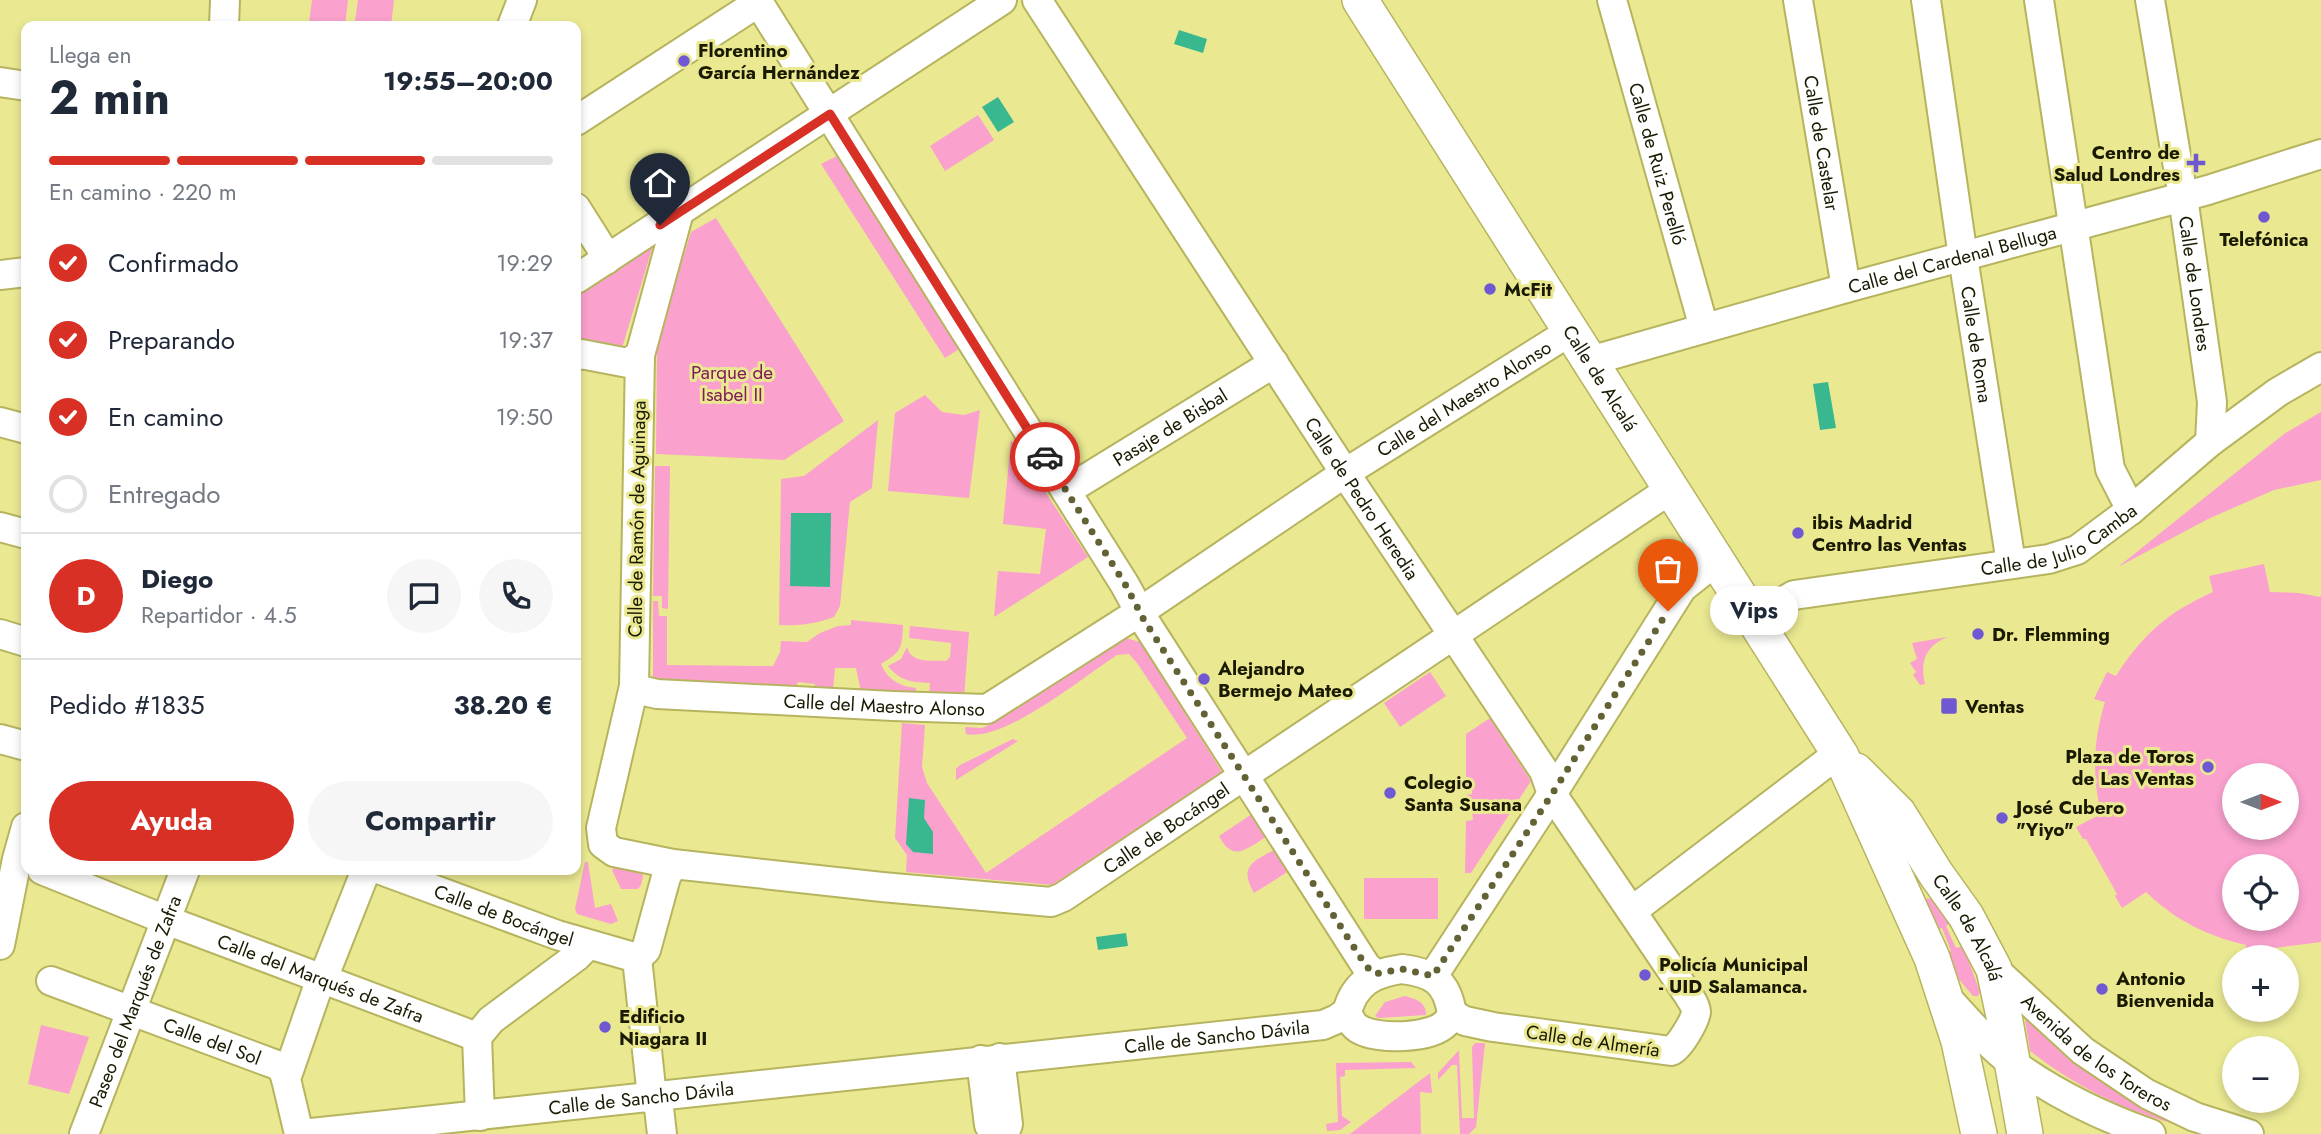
<!DOCTYPE html>
<html lang="es">
<head>
<meta charset="utf-8">
<style>
	body { margin:0; font-family:Jost,sans-serif; background:#f6f6f7; color:#1f2937; height:100vh; display:flex; flex-direction:column; font-size:26px; white-space:nowrap }
	* { box-sizing:border-box; margin:0 }
	p { font-size:23px; color:#747a83 }
	.icon { flex:none; width:38px; height:38px; fill:none; stroke:currentColor; stroke-width:2; stroke-linecap:round; stroke-linejoin:round }
	.map { position:relative; flex:1; overflow:hidden }
	.details { position:absolute; left:21px; top:21px; width:560px; height:854px; display:flex; flex-direction:column; background:#fff; border-radius:14px; box-shadow:0 4px 10px #0003 }
	.details>* { flex:none }
	.needle { width:46px; rotate:90deg }
	.buttons { position:absolute; left:2222px; top:763px; display:grid; gap:14px }
	.buttons a { display:grid; place-items:center; width:77px; height:77px; border-radius:50%; background:#fff; box-shadow:0 4px 10px #0003; font-size:35px }
	.pin { position:absolute; display:grid; place-items:center; width:60px; height:60px; color:#fff; margin:-72px -30px; border-radius:50% 50% 50% 0; rotate:-45deg; box-shadow:0 0 7px #0007 }
	.pin .icon { rotate:45deg }
	.courier { position:absolute; display:grid; place-items:center; width:70px; height:70px; margin:-35px; border:5px solid #d93025; border-radius:50%; background:#fff; color:#222; box-shadow:0 2px 9px #0007 }
	.bubble { position:absolute; height:49px; border-radius:24px; background:#fff; box-shadow:0 4px 10px #0003; font-size:23px; font-weight:700; line-height:49px; text-align:center }
	.headline em { font-style:normal; font-weight:700 }
	.headline div { display:flex; flex-direction:column-reverse }
	.headline { display:flex; align-items:center; justify-content:space-between; height:119px; padding:0 28px }
	h1 { font-size:46px; font-weight:700; line-height:52px }
	.bar { display:grid; grid-template-columns:repeat(4,1fr); gap:10px 7px; align-content:center; height:84px; padding:0 28px }
	.bar i { height:9px; border-radius:5px; background:#e0e1e3 }
	.bar .active { background:#d93025 }
	.bar p { grid-column:span 4 }
	.line { display:flex; align-items:center; gap:18px; padding:0 28px; border-top:2px solid #e0e1e3 }
	.line div { flex:1 }
	.round { display:grid; place-items:center; flex:none; width:74px; height:74px; border-radius:37px; background:#f6f6f7 }
	ol { padding:0 28px; list-style:none }
	li { display:flex; align-items:center; gap:21px; height:77px }
	li p { margin-inline-start:auto }
	li .icon { padding:7px; border-radius:50%; background:#d93025; color:#fff; stroke-width:4 }
	li:last-child { color:#747a83 }
	li i { width:38px; height:38px; border:4px solid #e0e1e3; border-radius:50% }
	.button { display:flex; gap:14px; margin-top:auto; padding:14px 28px }
	.button a { flex:1; height:80px; border-radius:42px; background:#d93025; color:#fff; font-size:28px; font-weight:700; line-height:80px; text-align:center }
	.button a+a { background:#f6f6f7; color:#1f2937 }
	.map>svg:first-child { display:block }
</style>
</head>
<body>
<div class="map">
<svg width="2321" height="1134" viewBox="0 0 2321 1134">
	<rect width="100%" height="100%" fill="#eae992"/>
	<g fill="#faa1ce" fill-rule="evenodd">
		<path d="M312,0H348L345,26L309,23Z"/>
		<path d="M358,0H394L391,26L355,21Z"/>
		<path d="M978,115L994,140L945,171L930,146Z"/>
		<path d="M837,156L959,349L945,358L821,164Z"/>
		<path d="M716,218L844,421L784,460L656,454L657,342L691,232Z"/>
		<path d="M654,242L622,348L576,341V292Z"/>
		<path d="M925,395L942,412L964,415L980,410L969,498L888,491L895,413Z"/>
		<path d="M2321,412V480L2274,490L2208,519L2118,567L2284,434Z"/>
		<path d="M878,420L872,488L850,502L840,606L834,617C815,624 799,626 779,625L781,479L804,476Z"/>
		<path d="M1011,440L1088,557L994,617L998,571L1040,574L1046,529L1003,524Z"/>
		<path d="M655,466H670L668,609L662,608V596H653Z"/>
		<path d="M2264,564L2270,592L2299,593L2320,597L2321,595V942L2273,948V957L2244,956L2246,945C2207,936 2175,920 2146,892L2122,908L2115,896L2117,894L2086,839H2083L2076,827L2101,814C2092,775 2093,741 2105,702L2094,699L2107,672L2116,676C2142,635 2168,612 2213,592L2209,576ZM2235,775H2287V828H2235ZM2235,866H2287V919H2235Z"/>
		<path d="M653,601H658L659,616H667V665L773,666L780,652L781,641L807,642L820,633L838,626L851,625V620L903,625C902,649 901,652 881,664C888,680 899,686 916,688L915,695L861,692L856,668H835L833,690L815,689V684L798,682L796,688L653,679Z"/>
		<path d="M910,626L969,632L964,698L929,696L930,683C911,682 900,681 888,666L901,659L907,647C911,664 932,660 946,661L950,657L951,643L909,638Z"/>
		<path d="M1122,637L1140,642L1222,772L1052,885L906,872L907,855L895,838L902,723L925,725L922,767L927,783L986,873L1187,738L1137,663L1129,654L1117,655C1083,677 1005,742 966,734L965,727L982,728L995,722Z"/>
		<path d="M1947,637C1925,647 1920,661 1925,684L1920,685L1913,675L1916,672L1910,663L1917,659L1912,643Z"/>
		<path d="M1430,672L1446,696L1400,727L1384,703Z"/>
		<path d="M1490,718L1531,781L1471,873H1465L1466,821L1473,820L1472,812L1465,811L1466,795L1472,794V786H1466V734Z"/>
		<path d="M1013,739L1018,741L956,780V769L960,765Z"/>
		<path d="M1252,814L1266,837C1246,849 1233,863 1219,836Z"/>
		<path d="M1274,850L1289,871L1254,893C1239,867 1252,862 1274,850Z"/>
		<path d="M585,862H588L595,908L611,904L618,921L611,924L577,914L575,909Z"/>
		<path d="M615,866L640,871L643,876L641,885L638,889H621L612,870Z"/>
		<rect x="1364" y="878" width="74" height="41"/>
		<path d="M1927,898L1934,900L1949,924L1946,926L1956,948L1963,946L1980,992L1978,996H1973L1957,977L1947,953L1951,951L1942,928L1937,930L1926,901Z"/>
		<path d="M1405,996C1416,999 1426,1002 1426,1015L1379,1018L1375,1016L1385,1002Z"/>
		<path d="M2025,1020H2028C2081,1075 2125,1098 2194,1129C2133,1115 2080,1090 2030,1051Z"/>
		<path d="M41,1025L89,1037L69,1094L28,1084Z"/>
		<path d="M1475,1043H1485L1476,1127L1469,1134H1460L1457,1065H1452L1438,1080V1073L1459,1050L1462,1118H1474L1472,1047Z"/>
		<path d="M1411,1062L1416,1068L1345,1070V1076L1340,1077L1342,1116L1351,1122L1340,1130L1327,1131L1326,1124L1338,1122L1336,1063Z"/>
		<path d="M1430,1073L1432,1093L1420,1092L1421,1134H1350Z"/>
	</g>
	<g fill="#39b890">
		<path d="M1179,30L1207,39L1203,53L1174,44Z"/>
		<path d="M998,97L1014,122L998,132L982,107Z"/>
		<path d="M1828,382L1836,428L1820,430L1813,384Z"/>
		<path d="M791,513H831L830,587L790,586Z"/>
		<path d="M909,798L925,800L924,818L933,832V854L913,852L906,844Z"/>
		<path d="M1126,933L1128,946L1098,950L1096,937Z"/>
	</g>
	<g fill="none" stroke-linecap="round" stroke-linejoin="round">
		<g stroke="#b6b45e" stroke-width="32">
			<g id="minor">
				<path d="M757,0L1125,585L1144,620L1366,966L1375,974"/>
				<path id="s1" d="M1037,0L1345,473L1544,771L1552,794L1689,996C1692,1001 1696,1006 1696,1012C1695,1021 1679,1048 1671,1051L1493,1027L1465,1021L1452,1014"/>
				<path id="s2" d="M1612,0L1704,328"/>
				<path id="s3" d="M1798,0L1846,288"/>
				<path id="s4" d="M1926,0L1963,257L2011,563"/>
				<path d="M2039,0L2110,469L2131,510"/>
				<path id="s5" d="M2150,0L2183,197L2212,402L2210,442"/>
				<path d="M224,26L225,0"/>
				<path d="M512,26L522,0"/>
				<path d="M0,82L26,86"/>
				<path d="M576,121L759,2"/>
				<path d="M576,208L600,246L606,260"/>
				<path id="s6" d="M679,212L640,355L634,686L601,828L603,844L614,852L673,864L882,887L1051,902L1063,897L1671,489"/>
				<path d="M0,275L26,272"/>
				<path d="M576,279L1002,0"/>
				<path d="M576,356L581,354L628,363L640,355"/>
				<path id="s7" d="M1590,361L1846,288L2208,190L2321,154"/>
				<path d="M0,422L26,429"/>
				<path id="s8" d="M1066,491L1274,363"/>
				<path d="M0,527L26,534"/>
				<path id="s9" d="M1754,619L1794,595L2049,559L2077,550L2131,510L2210,442L2278,392L2321,367"/>
				<path d="M0,634L26,642"/>
				<path id="s10" d="M634,686L644,691L657,694L893,706L987,709L1141,611L1345,473L1571,331"/>
				<path d="M0,739L26,746"/>
				<path id="s11" d="M42,870L166,920L477,1037"/>
				<path id="s12" d="M381,870L557,935L637,958"/>
				<path d="M1632,911L1839,753"/>
				<path d="M0,945L17,859L26,827"/>
				<path d="M637,958L652,1097L659,1108L662,1134"/>
				<path d="M637,958L646,950L666,877L673,864"/>
				<path d="M1402,969C1433,973 1447,981 1452,1014C1451,1016 1448,1022 1446,1023C1431,1039 1377,1040 1359,1029C1352,1025 1350,1019 1347,1012C1355,982 1374,973 1402,969Z"/>
				<path id="s13" d="M1994,969L2083,1051L2147,1094L2195,1117L2249,1134"/>
				<path d="M1433,976L1552,794L1682,588L1716,561"/>
				<path id="s14" d="M51,981L277,1065L283,1070L286,1079"/>
				<path d="M1946,997C1967,1019 1987,1044 2011,1062C2053,1093 2103,1117 2151,1134"/>
				<path d="M981,1060L989,1125L994,1131L1006,1130L1008,1124L1000,1058"/>
				<path d="M480,1116L477,1037L491,1020L576,957L588,945"/>
				<path id="s15" d="M84,1134L185,870"/>
				<path d="M299,1134L286,1079L321,978L326,971L366,870"/>
				<path id="s16" d="M302,1134L1323,1025L1337,1019L1347,1012"/>
			</g>
		</g>
		<g stroke="#b6b45e" stroke-width="38">
			<g id="major">
				<path id="s17" d="M1360,0L1841,756L1932,958L1959,1041L1979,1134"/>
				<path id="s18" d="M1856,771L1898,813L1936,874L1966,916L1994,969L2004,1016L2025,1134"/>
			</g>
		</g>
		<use href="#minor" stroke="#fff" stroke-width="28"/>
		<use href="#major" stroke="#fff" stroke-width="35"/>
	</g>
	<g fill="none" stroke-linecap="round" stroke-linejoin="round">
		<path stroke="#636234" stroke-width="7" stroke-dasharray="0 12.6" d="M1045,457L1125,584L1144,620L1366,966L1375,974L1402,969L1433,976L1552,794L1668,611"/>
		<path stroke="#d93025" stroke-width="9" d="M660,225L830,114L1045,457"/>
	</g>
	<g fill="#7058d2" stroke="#eae992" stroke-width="2.5">
		<circle cx="684" cy="61" r="7"/>
		<path d="M2192.5 152.5h7v7h7v7h-7v7h-7v-7h-7v-7h7z"/>
		<circle cx="2264" cy="217" r="7"/>
		<circle cx="1490" cy="289" r="7"/>
		<circle cx="1798" cy="533" r="7"/>
		<circle cx="1978" cy="634" r="7"/>
		<circle cx="1204" cy="679" r="7"/>
		<rect x="1940" y="697" width="18" height="18" rx="3.5"/>
		<circle cx="2208" cy="767" r="7"/>
		<circle cx="1390" cy="793" r="7"/>
		<circle cx="2002" cy="818" r="7"/>
		<circle cx="1645" cy="975" r="7"/>
		<circle cx="2102" cy="989" r="7"/>
		<circle cx="605" cy="1027" r="7"/>
	</g>
	<g text-anchor="middle" dominant-baseline="central" stroke-width="6" stroke-linejoin="round" paint-order="stroke">
		<g font-size="19" font-weight="bold" fill="#1a1901" stroke="#eae992" text-anchor="start">
			<text x="698" y="50">Florentino<tspan x="698" dy="22">García Hernández</tspan></text>
			<text x="2180" y="152" text-anchor="end">Centro de<tspan x="2180" dy="22">Salud Londres</tspan></text>
			<text x="2264" y="239" text-anchor="middle">Telefónica</text>
			<text x="1504" y="289">McFit</text>
			<text x="1812" y="522">ibis Madrid<tspan x="1812" dy="22">Centro las Ventas</tspan></text>
			<text x="1992" y="634">Dr. Flemming</text>
			<text x="1218" y="668">Alejandro<tspan x="1218" dy="22">Bermejo Mateo</tspan></text>
			<text x="1965" y="706">Ventas</text>
			<text x="2194" y="756" text-anchor="end">Plaza de Toros<tspan x="2194" dy="22">de Las Ventas</tspan></text>
			<text x="1404" y="782">Colegio<tspan x="1404" dy="22">Santa Susana</tspan></text>
			<text x="2016" y="807">José Cubero<tspan x="2016" dy="22">"Yiyo"</tspan></text>
			<text x="1659" y="964">Policía Municipal<tspan x="1659" dy="22">- UID Salamanca.</tspan></text>
			<text x="2116" y="978">Antonio<tspan x="2116" dy="22">Bienvenida</tspan></text>
			<text x="619" y="1016">Edificio<tspan x="619" dy="22">Niagara II</tspan></text>
		</g>
		<g font-size="19" fill="#1a1901" stroke="#eae992">
			<text stroke="none"><textPath href="#s3" startOffset="145">Calle de Castelar</textPath></text>
			<text stroke="none"><textPath href="#s2" startOffset="170">Calle de Ruiz Perelló</textPath></text>
			<text stroke="none"><textPath href="#s7" startOffset="376">Calle del Cardenal Belluga</textPath></text>
			<text stroke="none"><textPath href="#s5" startOffset="287">Calle de Londres</textPath></text>
			<text stroke="none"><textPath href="#s4" startOffset="348">Calle de Roma</textPath></text>
			<text stroke="none"><textPath href="#s17" startOffset="448">Calle de Alcalá</textPath></text>
			<text stroke="none"><textPath href="#s10" startOffset="924">Calle del Maestro Alonso</textPath></text>
			<text stroke="none"><textPath href="#s8" startOffset="122">Pasaje de Bisbal</textPath></text>
			<text stroke="none"><textPath href="#s1" startOffset="595">Calle de Pedro Heredia</textPath></text>
			<text transform="translate(637 519) rotate(-89)">Calle de Ramón de Aguinaga</text>
			<text stroke="none"><textPath href="#s9" startOffset="320">Calle de Julio Camba</textPath></text>
			<text stroke="none"><textPath href="#s10" startOffset="252">Calle del Maestro Alonso</textPath></text>
			<text stroke="none"><textPath href="#s6" startOffset="1232">Calle de Bocángel</textPath></text>
			<text stroke="none"><textPath href="#s12" startOffset="131">Calle de Bocángel</textPath></text>
			<text stroke="none"><textPath href="#s18" startOffset="194">Calle de Alcalá</textPath></text>
			<text stroke="none"><textPath href="#s11" startOffset="299">Calle del Marqués de Zafra</textPath></text>
			<text stroke="none"><textPath href="#s15" startOffset="142">Paseo del Marqués de Zafra</textPath></text>
			<text stroke="none"><textPath href="#s16" startOffset="920">Calle de Sancho Dávila</textPath></text>
			<text stroke="none"><textPath href="#s14" startOffset="172">Calle del Sol</textPath></text>
			<text transform="translate(1593 1041) rotate(8)">Calle de Almería</text>
			<text stroke="none"><textPath href="#s13" startOffset="133">Avenida de los Toreros</textPath></text>
			<text stroke="none"><textPath href="#s16" startOffset="341">Calle de Sancho Dávila</textPath></text>
		</g>
		<g font-size="19" fill="#811b5a" stroke="#eae992">
			<text x="732" y="372">Parque de<tspan x="732" dy="22">Isabel II</tspan></text>
		</g>
	</g>
</svg>
<div class="buttons">
<a><svg class="needle" viewBox="-14 -14 28 28"><path d="M0-13l5 13h-10z" fill="#e53935"/><path d="M0 13l5-13h-10z" fill="#747a83"/></svg></a>
<a><svg class="icon" aria-label="locate" viewBox="0 0 24 24"><circle cx="12" cy="12" r="6"/><path d="M12 2v4M12 18v4M2 12h4M18 12h4"/></svg></a>
<a>+</a>
<a>−</a>
</div>
<div class="pin" style="left:1668px;top:611px;background:#ea580c"><svg class="icon" aria-label="bag" viewBox="0 0 24 24"><path d="M5 8h14l-1 12H6zM9 8a3 3 0 0 1 6 0"/></svg></div>
<div class="pin" style="left:660px;top:225px;background:#1f2937"><svg class="icon" aria-label="home" viewBox="0 0 24 24"><path d="M3 11l9-7 9 7M6 9v11h12V9"/></svg></div>
<div class="courier" style="left:1045px;top:457px"><svg class="icon" aria-label="car" viewBox="0 0 24 24"><path d="M5 17H2v-5l4-1 3-4h7l3 4 3 1v5h-3M9 17h6M6 11h13"/><circle cx="7" cy="17" r="2"/><circle cx="17" cy="17" r="2"/></svg></div>
<div class="bubble" style="left:1710px;top:586px;width:88px">Vips</div>
<section class="details">
<div class="headline"><div><h1>2 min</h1><p>Llega en</p></div><em>19:55–20:00</em></div>
<div class="bar"><i class="active"></i><i class="active"></i><i class="active"></i><i></i><p>En camino · 220 m</p></div>
<ol>
<li><svg class="icon" aria-label="check" viewBox="0 0 24 24"><path d="M5 12l5 5 9-10"/></svg>Confirmado<p>19:29</p></li>
<li><svg class="icon" aria-label="check" viewBox="0 0 24 24"><path d="M5 12l5 5 9-10"/></svg>Preparando<p>19:37</p></li>
<li><svg class="icon" aria-label="check" viewBox="0 0 24 24"><path d="M5 12l5 5 9-10"/></svg>En camino<p>19:50</p></li>
<li><i></i>Entregado</li>
</ol>
<div class="line" style="height:126px"><b class="round" style="background:#d93025;color:#fff">D</b><div><b>Diego</b><p>Repartidor · 4.5</p></div><a class="round"><svg class="icon" aria-label="chat" viewBox="0 0 24 24"><path d="M4 5h16v11H9l-5 4z"/></svg></a><a class="round"><svg class="icon" aria-label="phone" viewBox="0 0 24 24"><path d="M5 4h4l2 5-3 2q2 4 5 5l2-3 5 2v4C11 20 4 13 5 4z"/></svg></a></div>
<div class="line" style="height:91px"><div>Pedido #1835</div><b>38.20 €</b></div>
<div class="button"><a>Ayuda</a><a>Compartir</a></div>
</section>
</div>
</body>
</html>
